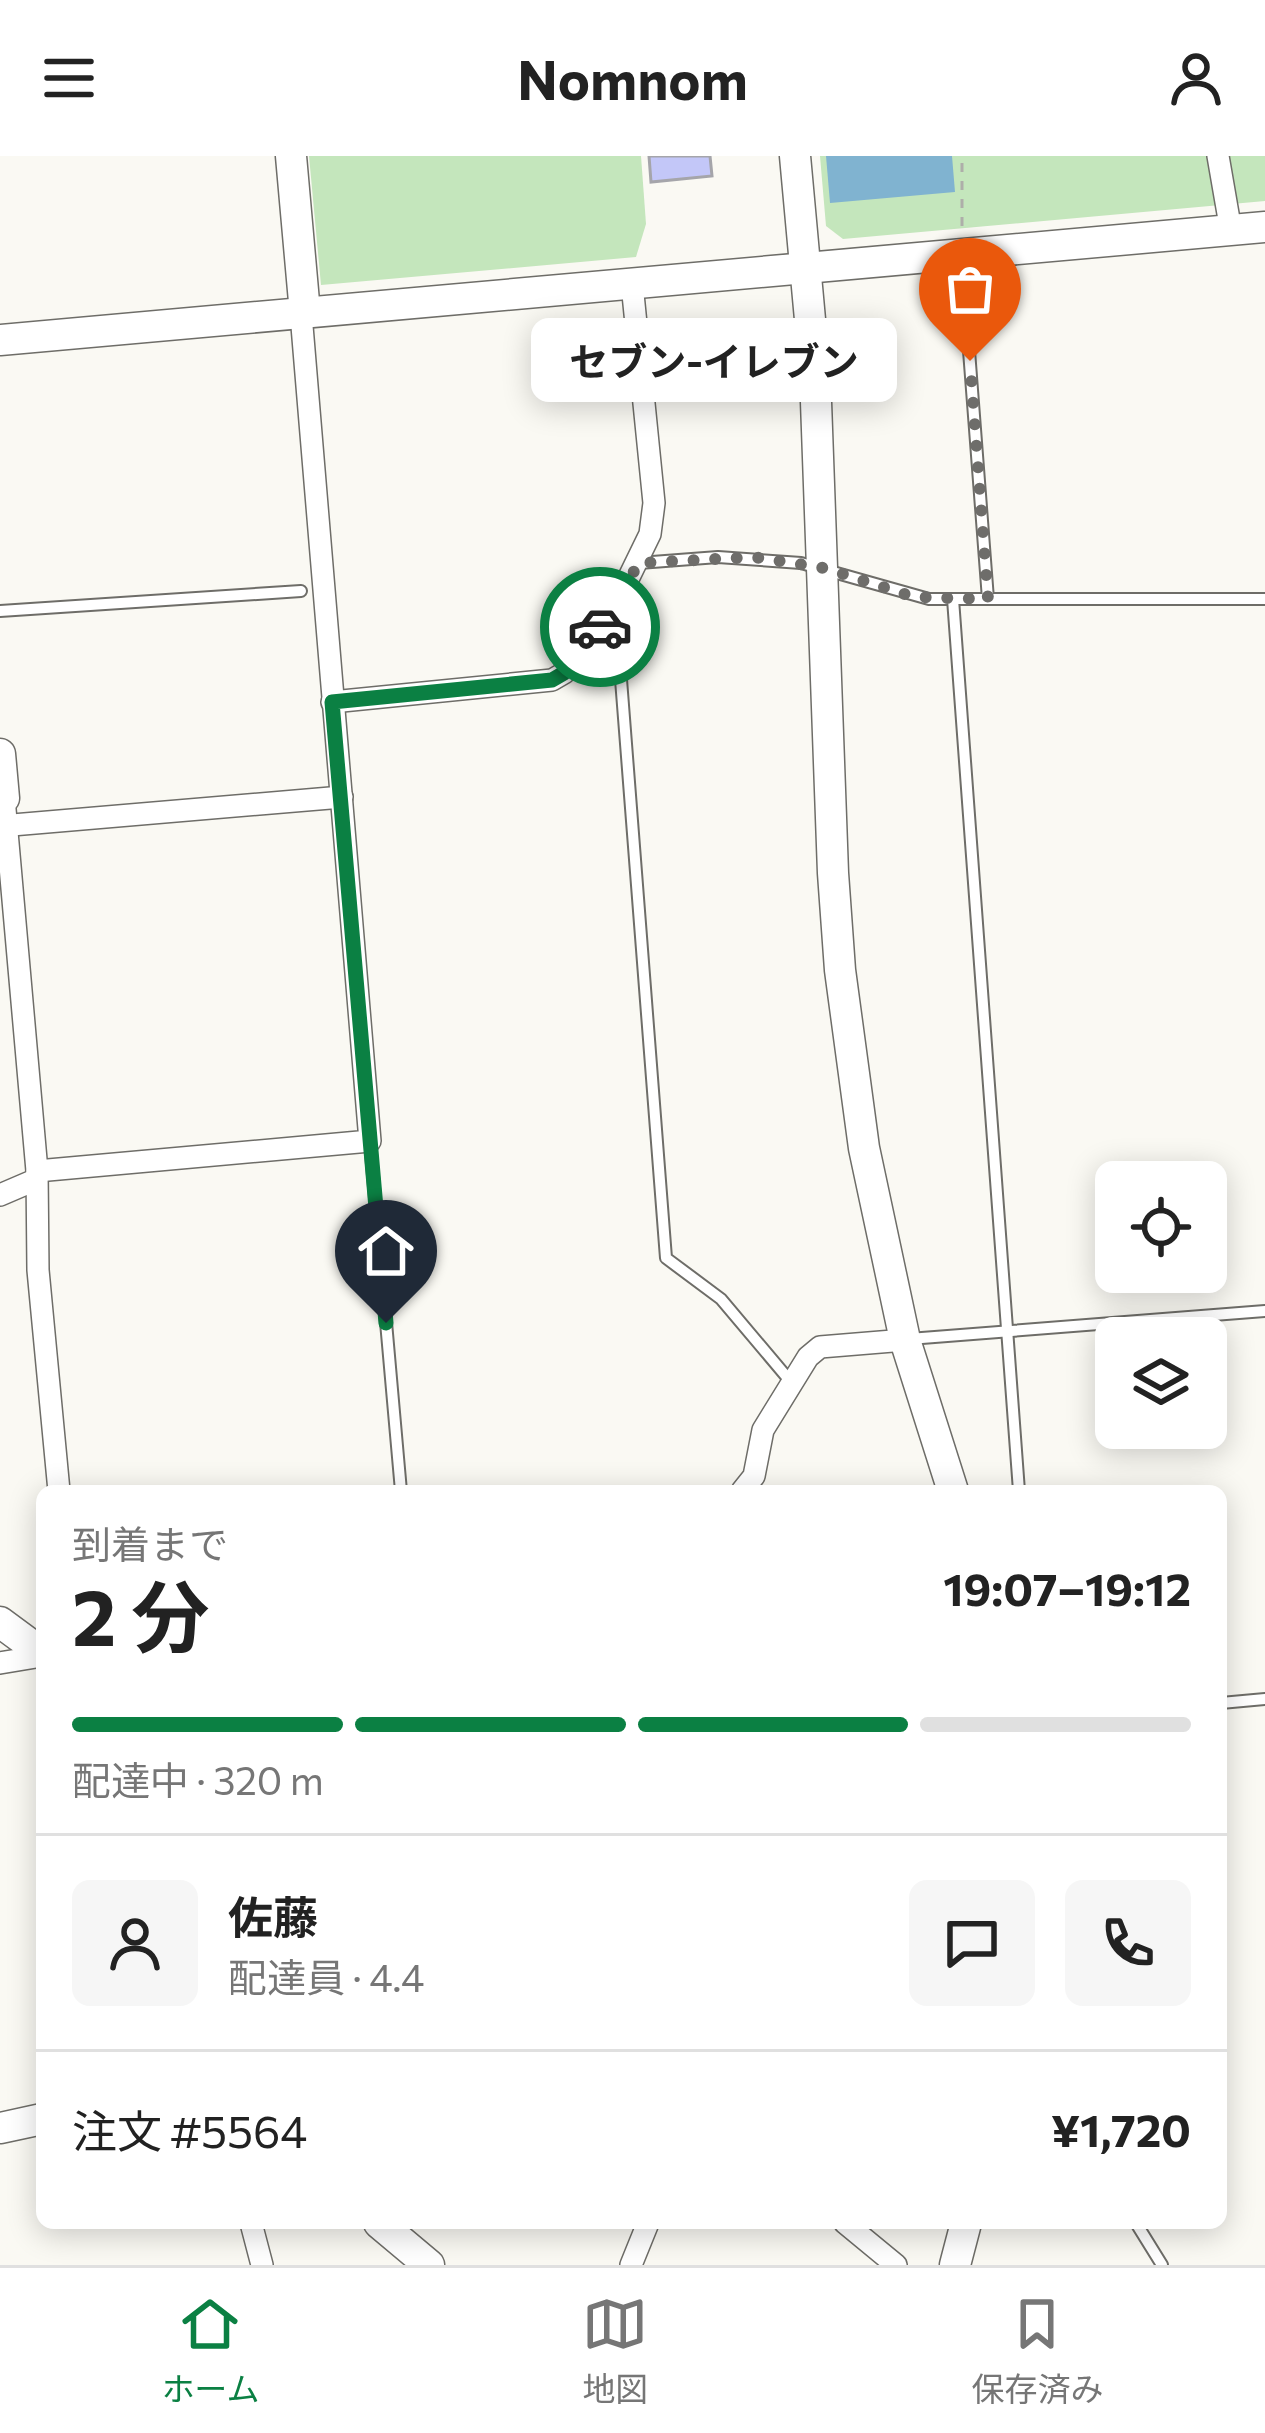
<!DOCTYPE html>
<html lang="ja">
<head>
<meta charset="utf-8">
<style>
	body { margin:0; font-family:Commissioner,"Noto Sans JP",sans-serif; background:#f6f6f6; color:#222; height:100vh; display:flex; flex-direction:column; font-size:45px; white-space:nowrap }
	* { box-sizing:border-box; margin:0 }
	p { font-size:39px; color:#767676 }
	.icon { flex:none; width:66px; height:66px; fill:none; stroke:currentColor; stroke-width:2; stroke-linecap:round; stroke-linejoin:round }
	.map { position:relative; flex:1; overflow:hidden }
	.drawer { position:absolute; left:36px; top:1329px; width:1191px; height:744px; display:flex; flex-direction:column; background:#fff; border-radius:18px; box-shadow:0 6px 30px #0003 }
	.drawer>* { flex:none }
	.controls { position:absolute; left:1095px; top:1005px; display:grid; gap:24px }
	.controls a { display:grid; place-items:center; width:132px; height:132px; border-radius:18px; background:#fff; box-shadow:0 6px 30px #0003; font-size:60px }
	.pin { position:absolute; display:grid; place-items:center; width:102px; height:102px; color:#fff; margin:-123px -51px; border-radius:50% 50% 50% 0; rotate:-45deg; box-shadow:0 0 12px #0007 }
	.pin .icon { rotate:45deg }
	.courier { position:absolute; display:grid; place-items:center; width:120px; height:120px; margin:-60px; border:9px solid #0b8043; border-radius:50%; background:#fff; color:#222; box-shadow:0 3px 15px #0007 }
	.bubble { position:absolute; height:84px; border-radius:18px; background:#fff; box-shadow:0 6px 30px #0003; font-size:39px; font-weight:700; line-height:84px; text-align:center }
	.summary em { font-style:normal; font-weight:700 }
	.summary div { display:flex; flex-direction:column-reverse }
	.summary { display:flex; align-items:center; justify-content:space-between; height:204px; padding:0 36px }
	h1 { font-size:78px; font-weight:700; line-height:90px }
	.bar { display:grid; grid-template-columns:repeat(4,1fr); gap:18px 12px; align-content:center; height:144px; padding:0 36px }
	.bar i { height:15px; border-radius:9px; background:#e0e0e0 }
	.bar .current { background:#0b8043 }
	.bar p { grid-column:span 4 }
	.line { display:flex; align-items:center; gap:30px; padding:0 36px; border-top:3px solid #e0e0e0 }
	.line div { flex:1 }
	.round { display:grid; place-items:center; flex:none; width:126px; height:126px; border-radius:18px; background:#f6f6f6 }
	header { display:flex; justify-content:space-between; align-items:center; height:156px; padding:0 36px; background:#fff; font-size:54px; font-weight:700 }
	.tab-bar { display:flex; justify-content:space-around; align-items:center; height:168px; border-top:3px solid #e0e0e0; background:#fff; font-size:33px; color:#767676 }
	.tab-bar a { display:grid; justify-items:center; gap:6px }
	.tab-bar .current { color:#0b8043 }
	.map>svg:first-child { display:block }
</style>
</head>
<body>
<header><svg class="icon" aria-label="menu" viewBox="0 0 24 24"><path d="M4 6h16M4 12h16M4 18h16"/></svg>Nomnom<svg class="icon" aria-label="person" viewBox="0 0 24 24"><circle cx="12" cy="8" r="4"/><path d="M4 21q1-7 8-7t8 7"/></svg></header>
<div class="map">
<svg width="1265" height="2109" viewBox="0 0 1265 2109">
	<rect width="100%" height="100%" fill="#faf9f3"/>
	<g fill="#c4e6bc">
		<path d="M309,0H641L646,68L636,101L321,129Z"/>
		<path d="M820,0H1265V45L843,83L826,70Z"/>
	</g>
	<path fill="#80b3d0" d="M826,0H952L955,36L830,47Z"/>
	<path fill="#c3c7f8" stroke="#a5a5aa" stroke-width="3" d="M649,0H710L712,20L651,26Z"/>
	<g fill="none" stroke-linecap="round" stroke-linejoin="round">
		<g stroke="#6e6d68" stroke-width="14">
			<g id="lane">
				<path d="M962,103L988,443"/>
				<path d="M639,407L718,401L801,407L929,443H1265"/>
				<path d="M953,443L1019,1335"/>
				<path d="M0,455L301,435"/>
				<path d="M611,458L617,472L666,1102L721,1143L791,1226"/>
				<path d="M370,986L401,1335"/>
				<path d="M909,1183L1265,1155"/>
				<path d="M1221,1547L1265,1543"/>
				<path d="M1136,2067L1162,2109"/>
			</g>
		</g>
		<g stroke="#6e6d68" stroke-width="24">
			<g id="street">
				<path d="M1218,0L1231,75"/>
				<path d="M332,546L552,524L564,517L611,458L650,378L654,347L632,128"/>
				<path d="M4,642L37,1015L38,1114L59,1335"/>
				<path d="M0,670L342,641"/>
				<path d="M37,1015L370,985L301,158"/>
				<path d="M0,1039L35,1024"/>
				<path d="M742,1335L754,1320L763,1274L808,1201L820,1191L905,1184"/>
				<path d="M0,1507L42,1500"/>
				<path d="M251,2067L262,2109"/>
				<path d="M845,2067L896,2109"/>
				<path d="M631,2109L648,2067"/>
			</g>
		</g>
		<g stroke="#6e6d68" stroke-width="33">
			<g id="secondary">
				<path d="M291,0L305,157"/>
				<path d="M795,0L815,218L833,717L840,814L864,992L905,1184L953,1335"/>
				<path d="M0,184L1265,71"/>
				<path d="M0,598L4,642"/>
				<path d="M0,1466L42,1497"/>
				<path d="M0,1972L42,1963"/>
				<path d="M379,2067L429,2109"/>
				<path d="M955,2109L966,2067"/>
			</g>
		</g>
		<path stroke="#aeaea9" stroke-width="3" stroke-dasharray="9 9" stroke-linecap="butt" d="M962,70V0"/>
		<use href="#lane" stroke="#fff" stroke-width="10"/>
		<use href="#street" stroke="#fff" stroke-width="21"/>
		<use href="#secondary" stroke="#fff" stroke-width="30"/>
	</g>
	<g fill="none" stroke-linecap="round" stroke-linejoin="round">
		<path stroke="#6e6d6a" stroke-width="12" stroke-dasharray="0 21.6" d="M600,471L639,407L754,401L824,412L914,441L988,443L970,205"/>
		<path stroke="#0b8043" stroke-width="15" d="M386,1167L332,546L552,524L564,517L600,471"/>
	</g>
</svg>
<div class="controls">
<a><svg class="icon" aria-label="locate" viewBox="0 0 24 24"><circle cx="12" cy="12" r="6"/><path d="M12 2v4M12 18v4M2 12h4M18 12h4"/></svg></a>
<a><svg class="icon" aria-label="layers" viewBox="0 0 24 24"><path d="M12 4l9 5-9 5-9-5zM3 14l9 5 9-5"/></svg></a>
</div>
<div class="pin" style="left:970px;top:205px;background:#ea580c"><svg class="icon" aria-label="bag" viewBox="0 0 24 24"><path d="M5 8h14l-1 12H6zM9 8a3 3 0 0 1 6 0"/></svg></div>
<div class="pin" style="left:386px;top:1167px;background:#1f2937"><svg class="icon" aria-label="home" viewBox="0 0 24 24"><path d="M3 11l9-7 9 7M6 9v11h12V9"/></svg></div>
<div class="courier" style="left:600px;top:471px"><svg class="icon" aria-label="car" viewBox="0 0 24 24"><path d="M5 17H2v-5l4-1 3-4h7l3 4 3 1v5h-3M9 17h6M6 11h13"/><circle cx="7" cy="17" r="2"/><circle cx="17" cy="17" r="2"/></svg></div>
<div class="bubble" style="left:531px;top:162px;width:366px">セブン-イレブン</div>
<section class="drawer">
<div class="summary"><div><h1>2 分</h1><p>到着まで</p></div><em>19:07–19:12</em></div>
<div class="bar"><i class="current"></i><i class="current"></i><i class="current"></i><i></i><p>配達中 · 320 m</p></div>
<div class="line" style="height:216px"><a class="round"><svg class="icon" aria-label="person" viewBox="0 0 24 24"><circle cx="12" cy="8" r="4"/><path d="M4 21q1-7 8-7t8 7"/></svg></a><div><b>佐藤</b><p>配達員 · 4.4</p></div><a class="round"><svg class="icon" aria-label="chat" viewBox="0 0 24 24"><path d="M4 5h16v11H9l-5 4z"/></svg></a><a class="round"><svg class="icon" aria-label="phone" viewBox="0 0 24 24"><path d="M5 4h4l2 5-3 2q2 4 5 5l2-3 5 2v4C11 20 4 13 5 4z"/></svg></a></div>
<div class="line" style="height:156px"><div>注文 #5564</div><b>¥1,720</b></div>
</section>
</div>
<nav class="tab-bar">
<a class="current"><svg class="icon" aria-label="home" viewBox="0 0 24 24"><path d="M3 11l9-7 9 7M6 9v11h12V9"/></svg>ホーム</a>
<a><svg class="icon" aria-label="map" viewBox="0 0 24 24"><path d="M3 6l6-2 6 2 6-2v14l-6 2-6-2-6 2zM9 4v14M15 6v14"/></svg>地図</a>
<a><svg class="icon" aria-label="saved" viewBox="0 0 24 24"><path d="M7 4h10v16l-5-4-5 4z"/></svg>保存済み</a>
</nav>
</body>
</html>
